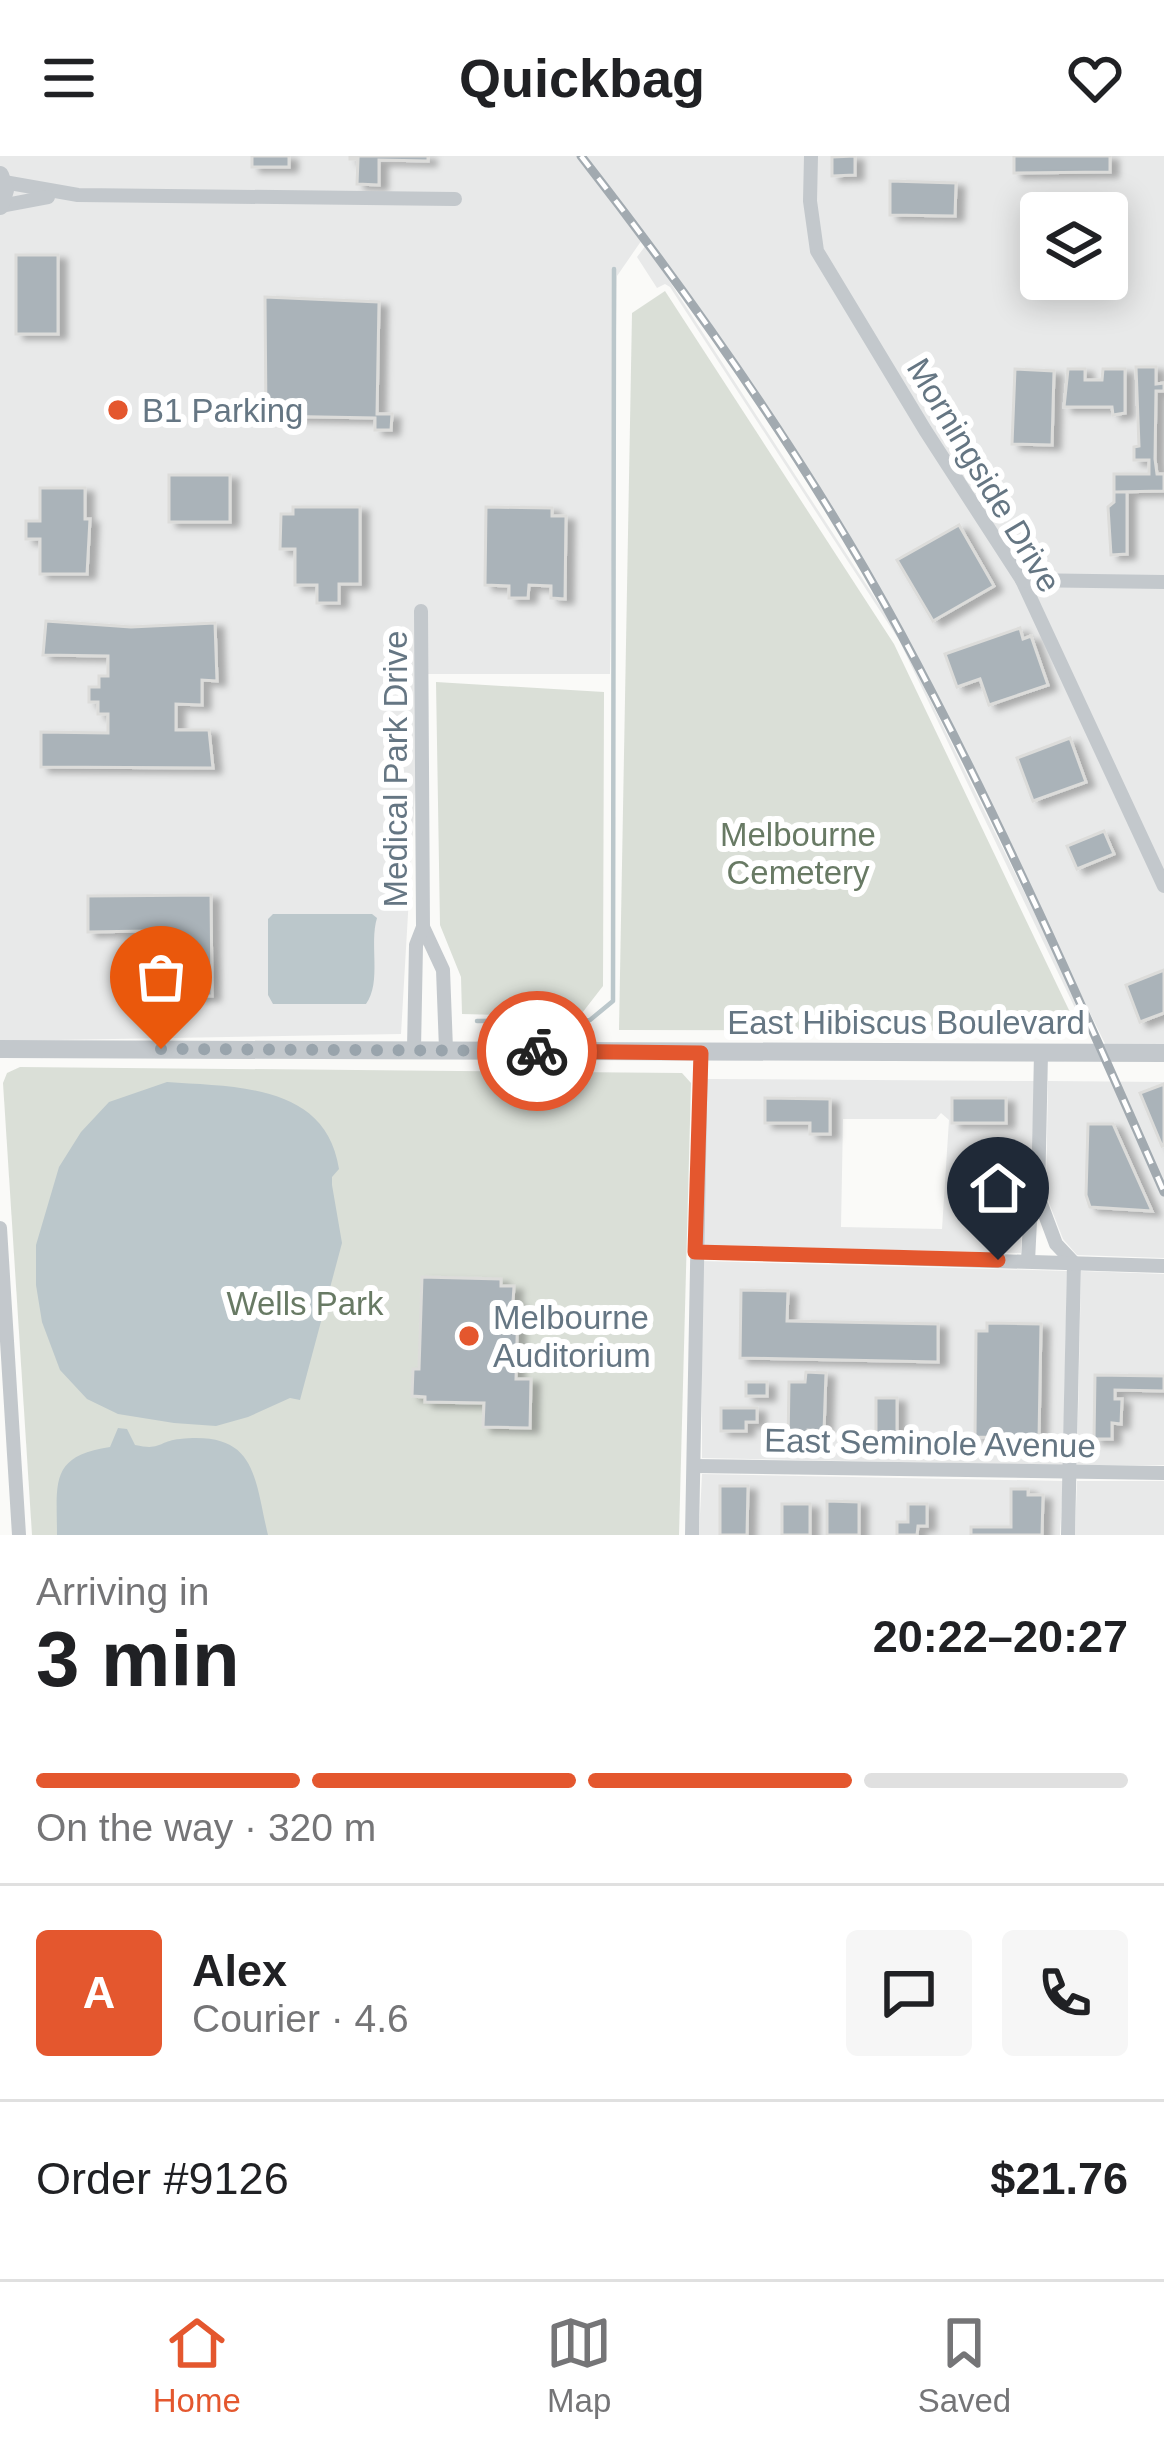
<!DOCTYPE html>
<html lang="en">
<head>
<meta charset="utf-8">
<style>
	body { margin:0; font-family:Helvetica,sans-serif; background:#f6f6f6; color:#202124; height:100vh; display:flex; flex-direction:column; font-size:45px; white-space:nowrap }
	* { box-sizing:border-box; margin:0 }
	p { font-size:39px; color:#757577 }
	.icon { flex:none; width:66px; height:66px; fill:none; stroke:currentColor; stroke-width:2; stroke-linecap:round; stroke-linejoin:round }
	.map { position:relative; height:1379px; overflow:hidden }
	.side { display:flex; flex-direction:column; background:#fff; flex:1 }
	.side>* { flex:none }
	.fabs { position:absolute; left:1020px; top:36px; display:grid; gap:24px }
	.fabs a { display:grid; place-items:center; width:108px; height:108px; border-radius:12px; background:#fff; box-shadow:0 6px 30px #0003; font-size:60px }
	.pin { position:absolute; display:grid; place-items:center; width:102px; height:102px; color:#fff; margin:-123px -51px; border-radius:50% 50% 50% 0; rotate:-45deg; box-shadow:0 0 12px #0007 }
	.pin .icon { rotate:45deg }
	.courier { position:absolute; display:grid; place-items:center; width:120px; height:120px; margin:-60px; border:9px solid #e4572e; border-radius:50%; background:#fff; color:#222; box-shadow:0 3px 15px #0007 }
	.summary em { font-style:normal; font-weight:700 }
	.summary div { display:flex; flex-direction:column-reverse }
	.summary { display:flex; align-items:center; justify-content:space-between; height:204px; padding:0 36px }
	h1 { font-size:78px; font-weight:700; line-height:90px }
	.bar { display:grid; grid-template-columns:repeat(4,1fr); gap:18px 12px; align-content:center; height:144px; padding:0 36px }
	.bar i { height:15px; border-radius:9px; background:#e0e0e0 }
	.bar .on { background:#e4572e }
	.bar p { grid-column:span 4 }
	.line { display:flex; align-items:center; gap:30px; padding:0 36px; border-top:3px solid #e0e0e0 }
	.line div { flex:1 }
	.round { display:grid; place-items:center; flex:none; width:126px; height:126px; border-radius:12px; background:#f6f6f6 }
	header { display:flex; justify-content:space-between; align-items:center; height:156px; padding:0 36px; background:#fff; font-size:54px; font-weight:700 }
	.tab-bar { display:flex; justify-content:space-around; align-items:center; height:168px; border-top:3px solid #e0e0e0; background:#fff; font-size:33px; color:#757577 }
	.tab-bar a { display:grid; justify-items:center; gap:6px }
	.tab-bar .on { color:#e4572e }
	.map>svg:first-child { display:block }
</style>
</head>
<body>
<header><svg class="icon" aria-label="menu" viewBox="0 0 24 24"><path d="M4 6h16M4 12h16M4 18h16"/></svg>Quickbag<svg class="icon" aria-label="heart" viewBox="0 0 24 24"><path d="M12 20l-8-8c-3-5 5-10 8-4 3-6 11-1 8 4z"/></svg></header>
<div class="map">
<svg width="1164" height="1379" viewBox="0 0 1164 1379">
	<defs>
		<filter id="shadow"><feDropShadow dx="8" dy="4.5" stdDeviation="3" flood-color="#0004"/></filter>
	</defs>
	<rect width="100%" height="100%" fill="#fafaf8"/>
	<g fill="#e8e9e9" fill-rule="evenodd">
		<path d="M0,0H1164V900H1111L902,472L646,78L617,120L610,518H422L401,878L0,885ZM1041,57H1107V123H1041Z"/>
		<path d="M646,89L897,476L1091,873H1085L899,484L670,131L665,128L657,132L637,101Z"/>
		<path d="M707,923L1034,925L1031,1034L1022,1065L1021,1097L703,1089ZM941,957L949,964L942,1073L841,1071L843,963H936Z"/>
		<path d="M1048,925L1164,926V1102L1077,1099L1063,1083L1046,1039Z"/>
		<path d="M702,1105L1067,1115L1063,1309L702,1302Z"/>
		<path d="M1081,1115L1164,1118V1309H1077Z"/>
		<path d="M702,1318L1063,1325L1060,1379H699Z"/>
		<path d="M1077,1325H1164V1379H1075Z"/>
	</g>
	<g fill="#dadfd7">
		<path d="M665,135L894,488L1079,875L619,874L632,157Z"/>
		<path d="M436,526L604,536L603,830L579,861L462,858L461,821L440,769Z"/>
		<path d="M20,911L682,917L691,927L679,1379H32L3,927L7,917Z"/>
	</g>
	<g fill="#bbc7cb">
		<path d="M273,758H372L377,762C369,788 382,826 366,848H273L268,839V763Z"/>
		<path d="M167,926C237,931 326,928 339,1013L332,1021V1029L342,1087L300,1244L290,1242L248,1261L216,1270L174,1267L118,1258L87,1243L60,1214L42,1166L36,1129V1089L59,1011L81,976L109,946Z"/>
		<path d="M118,1272L127,1273L135,1289C162,1295 158,1285 180,1283C257,1275 254,1321 268,1379H57C57,1327 49,1300 110,1291Z"/>
	</g>
	<g fill="none" stroke-linecap="round" stroke-linejoin="round">
		<path stroke="#bbc7cb" stroke-width="4.5" d="M477,865L590,864L613,845L614,113"/>
	</g>
	<g fill="#aab3b9" stroke="#dcdcda" stroke-width="3" filter="url(#shadow)">
		<rect x="252" y="0" width="37" height="11"/>
		<path d="M350,0H428V5L379,4V29L357,28L358,3H350Z"/>
		<path d="M855,0V19L832,20V1Z"/>
		<path d="M1014,0H1110V16L1014,17Z"/>
		<path d="M890,25L956,27L955,60L890,59Z"/>
		<rect x="16" y="99" width="42" height="79"/>
		<path d="M265,141L379,146L377,258H392L391,274H375V262L266,260Z"/>
		<path d="M1136,211H1156V228L1164,227V235H1156L1155,303L1157,318H1164V335L1115,336H1127V398L1111,399L1108,351L1114,346V318H1149V304H1134V291L1139,290Z"/>
		<path d="M1015,213L1054,215L1052,289L1012,288Z"/>
		<path d="M1068,213H1085V224H1102L1103,213H1125V257L1113,259L1112,251H1064Z"/>
		<rect x="169" y="319" width="61" height="47"/>
		<path d="M40,332H85V363H90L87,418H40V383H26V365H40Z"/>
		<path d="M293,351H360V428H339V447H317V429H295V393H280L281,358H293Z"/>
		<path d="M486,351L552,352V360H566L565,443L551,442V430L529,429L528,442H509V430L485,429Z"/>
		<path d="M959,369L994,430L933,465L897,404Z"/>
		<path d="M46,465L131,471L215,467L217,525L202,524V549L176,548V574H209L213,612L41,611V576L108,577V558H98V546H89V531H99V520H108V500L43,499Z"/>
		<path d="M1020,472L1023,483L1031,480L1048,529L989,549L980,523L957,531L945,498Z"/>
		<path d="M1070,582L1086,626L1033,645L1017,602Z"/>
		<path d="M1104,675L1114,698L1077,713L1067,690Z"/>
		<path d="M211,739L212,840H171L170,798L148,799L147,775L88,776V740Z"/>
		<path d="M1164,814V857L1140,866L1126,829Z"/>
		<path d="M1164,928V989L1162,990L1140,937Z"/>
		<path d="M765,942L830,943V978H810V967H765Z"/>
		<rect x="952" y="942" width="54" height="25"/>
		<path d="M1088,968H1113L1152,1055L1090,1051L1086,1039Z"/>
		<path d="M422,1121L501,1123V1130H514L513,1146H518L516,1223H531L530,1272L483,1271L484,1247L425,1246V1241L412,1240L413,1213H419Z"/>
		<path d="M741,1134L788,1135L787,1165L938,1168V1206L740,1202Z"/>
		<path d="M987,1167L1041,1168L1039,1282L975,1281L976,1175H987Z"/>
		<path d="M806,1216L826,1217L824,1275L808,1274L807,1287H788L789,1226H805Z"/>
		<path d="M1095,1219L1164,1220V1235L1115,1234V1243H1122L1121,1268L1112,1267V1283H1094Z"/>
		<rect x="746" y="1226" width="21" height="14"/>
		<rect x="876" y="1242" width="21" height="39"/>
		<path d="M721,1252H757V1266H746V1275H721Z"/>
		<path d="M720,1330H748L747,1379H720Z"/>
		<path d="M1011,1333H1028V1339H1043L1042,1379H971V1371H1011Z"/>
		<path d="M827,1345L859,1346V1379H827Z"/>
		<rect x="782" y="1348" width="28" height="31"/>
		<path d="M908,1348H927V1370H918L917,1379H897V1366H908Z"/>
	</g>
	<g fill="none" stroke-linecap="round" stroke-linejoin="round">
		<g stroke="#c3c8cc" stroke-width="14">
			<path d="M811,0L810,45L817,95L925,274L1022,424L1164,730"/>
			<path d="M4,26L78,39L455,43"/>
			<path d="M0,50L48,41"/>
			<path d="M1022,424L1164,426"/>
			<path d="M423,771L443,814L446,893"/>
			<path d="M414,893L416,789L423,771L421,455"/>
			<path d="M1038,1040L1056,1088L1074,1107L1068,1379"/>
			<path d="M0,1072L19,1379"/>
			<path d="M695,1096L1164,1110"/>
			<path d="M1028,1105L1030,1065L1038,1040L1041,897"/>
			<path d="M695,1310L1164,1317"/>
			<path d="M692,1379L701,897"/>
		</g>
		<g stroke="#c3c8cc" stroke-width="18">
			<path d="M0,19L5,34L0,50"/>
			<path d="M0,893L1164,897"/>
		</g>
		<g stroke="#a2aab0" stroke-width="9">
			<path id="rail" d="M581,0C698,150 809,308 900,476C998,658 1081,847 1164,1036"/>
		</g>
		<use href="#rail" stroke="#fff" stroke-width="4.5" stroke-dasharray="14" stroke-linecap="butt"/>
	</g>
	<g fill="none" stroke-linecap="round" stroke-linejoin="round">
		<path stroke="#99a4ac" stroke-width="12" stroke-dasharray="0 21.6" d="M161,893L537,895"/>
		<path stroke="#e4572e" stroke-width="15" d="M537,895L701,897L695,1096L998,1104"/>
	</g>
	<g fill="#e4572e" stroke="#fff" stroke-width="4.5">
		<circle cx="118" cy="254" r="12"/>
		<circle cx="469" cy="1180" r="12"/>
	</g>
	<g text-anchor="middle" dominant-baseline="central" stroke-width="12" stroke-linejoin="round" paint-order="stroke">
		<g font-size="33" fill="#657683" stroke="#fff" text-anchor="start">
			<text x="142" y="254">B1 Parking</text>
			<text x="493" y="1161">Melbourne<tspan x="493" dy="38">Auditorium</tspan></text>
		</g>
		<g font-size="33" fill="#657683" stroke="#fff">
			<text transform="translate(984 319) rotate(59)">Morningside Drive</text>
			<text transform="translate(395 613) rotate(-90)">Medical Park Drive</text>
			<text x="906" y="866">East Hibiscus Boulevard</text>
			<text transform="translate(930 1287) rotate(1)">East Seminole Avenue</text>
		</g>
		<g font-size="33" fill="#687a64" stroke="#fff">
			<text x="798" y="678">Melbourne<tspan x="798" dy="38">Cemetery</tspan></text>
			<text x="305" y="1147">Wells Park</text>
		</g>
	</g>
</svg>
<div class="fabs">
<a><svg class="icon" aria-label="layers" viewBox="0 0 24 24"><path d="M12 4l9 5-9 5-9-5zM3 14l9 5 9-5"/></svg></a>
</div>
<div class="pin" style="left:161px;top:893px;background:#ea580c"><svg class="icon" aria-label="bag" viewBox="0 0 24 24"><path d="M5 8h14l-1 12H6zM9 8a3 3 0 0 1 6 0"/></svg></div>
<div class="pin" style="left:998px;top:1104px;background:#1f2937"><svg class="icon" aria-label="home" viewBox="0 0 24 24"><path d="M3 11l9-7 9 7M6 9v11h12V9"/></svg></div>
<div class="courier" style="left:537px;top:895px"><svg class="icon" aria-label="bike" viewBox="0 0 24 24"><circle cx="6" cy="16" r="4"/><circle cx="18" cy="16" r="4"/><path d="M6 16l4-8h5l3 8M10 8l3 8H6M13 5h3"/></svg></div>
</div>
<section class="side">
<div class="summary"><div><h1>3 min</h1><p>Arriving in</p></div><em>20:22–20:27</em></div>
<div class="bar"><i class="on"></i><i class="on"></i><i class="on"></i><i></i><p>On the way · 320 m</p></div>
<div class="line" style="height:216px"><b class="round" style="background:#e4572e;color:#fff">A</b><div><b>Alex</b><p>Courier · 4.6</p></div><a class="round"><svg class="icon" aria-label="chat" viewBox="0 0 24 24"><path d="M4 5h16v11H9l-5 4z"/></svg></a><a class="round"><svg class="icon" aria-label="phone" viewBox="0 0 24 24"><path d="M5 4h4l2 5-3 2q2 4 5 5l2-3 5 2v4C11 20 4 13 5 4z"/></svg></a></div>
<div class="line" style="height:156px"><div>Order #9126</div><b>$21.76</b></div>
</section>
<nav class="tab-bar">
<a class="on"><svg class="icon" aria-label="home" viewBox="0 0 24 24"><path d="M3 11l9-7 9 7M6 9v11h12V9"/></svg>Home</a>
<a><svg class="icon" aria-label="map" viewBox="0 0 24 24"><path d="M3 6l6-2 6 2 6-2v14l-6 2-6-2-6 2zM9 4v14M15 6v14"/></svg>Map</a>
<a><svg class="icon" aria-label="saved" viewBox="0 0 24 24"><path d="M7 4h10v16l-5-4-5 4z"/></svg>Saved</a>
</nav>
</body>
</html>
